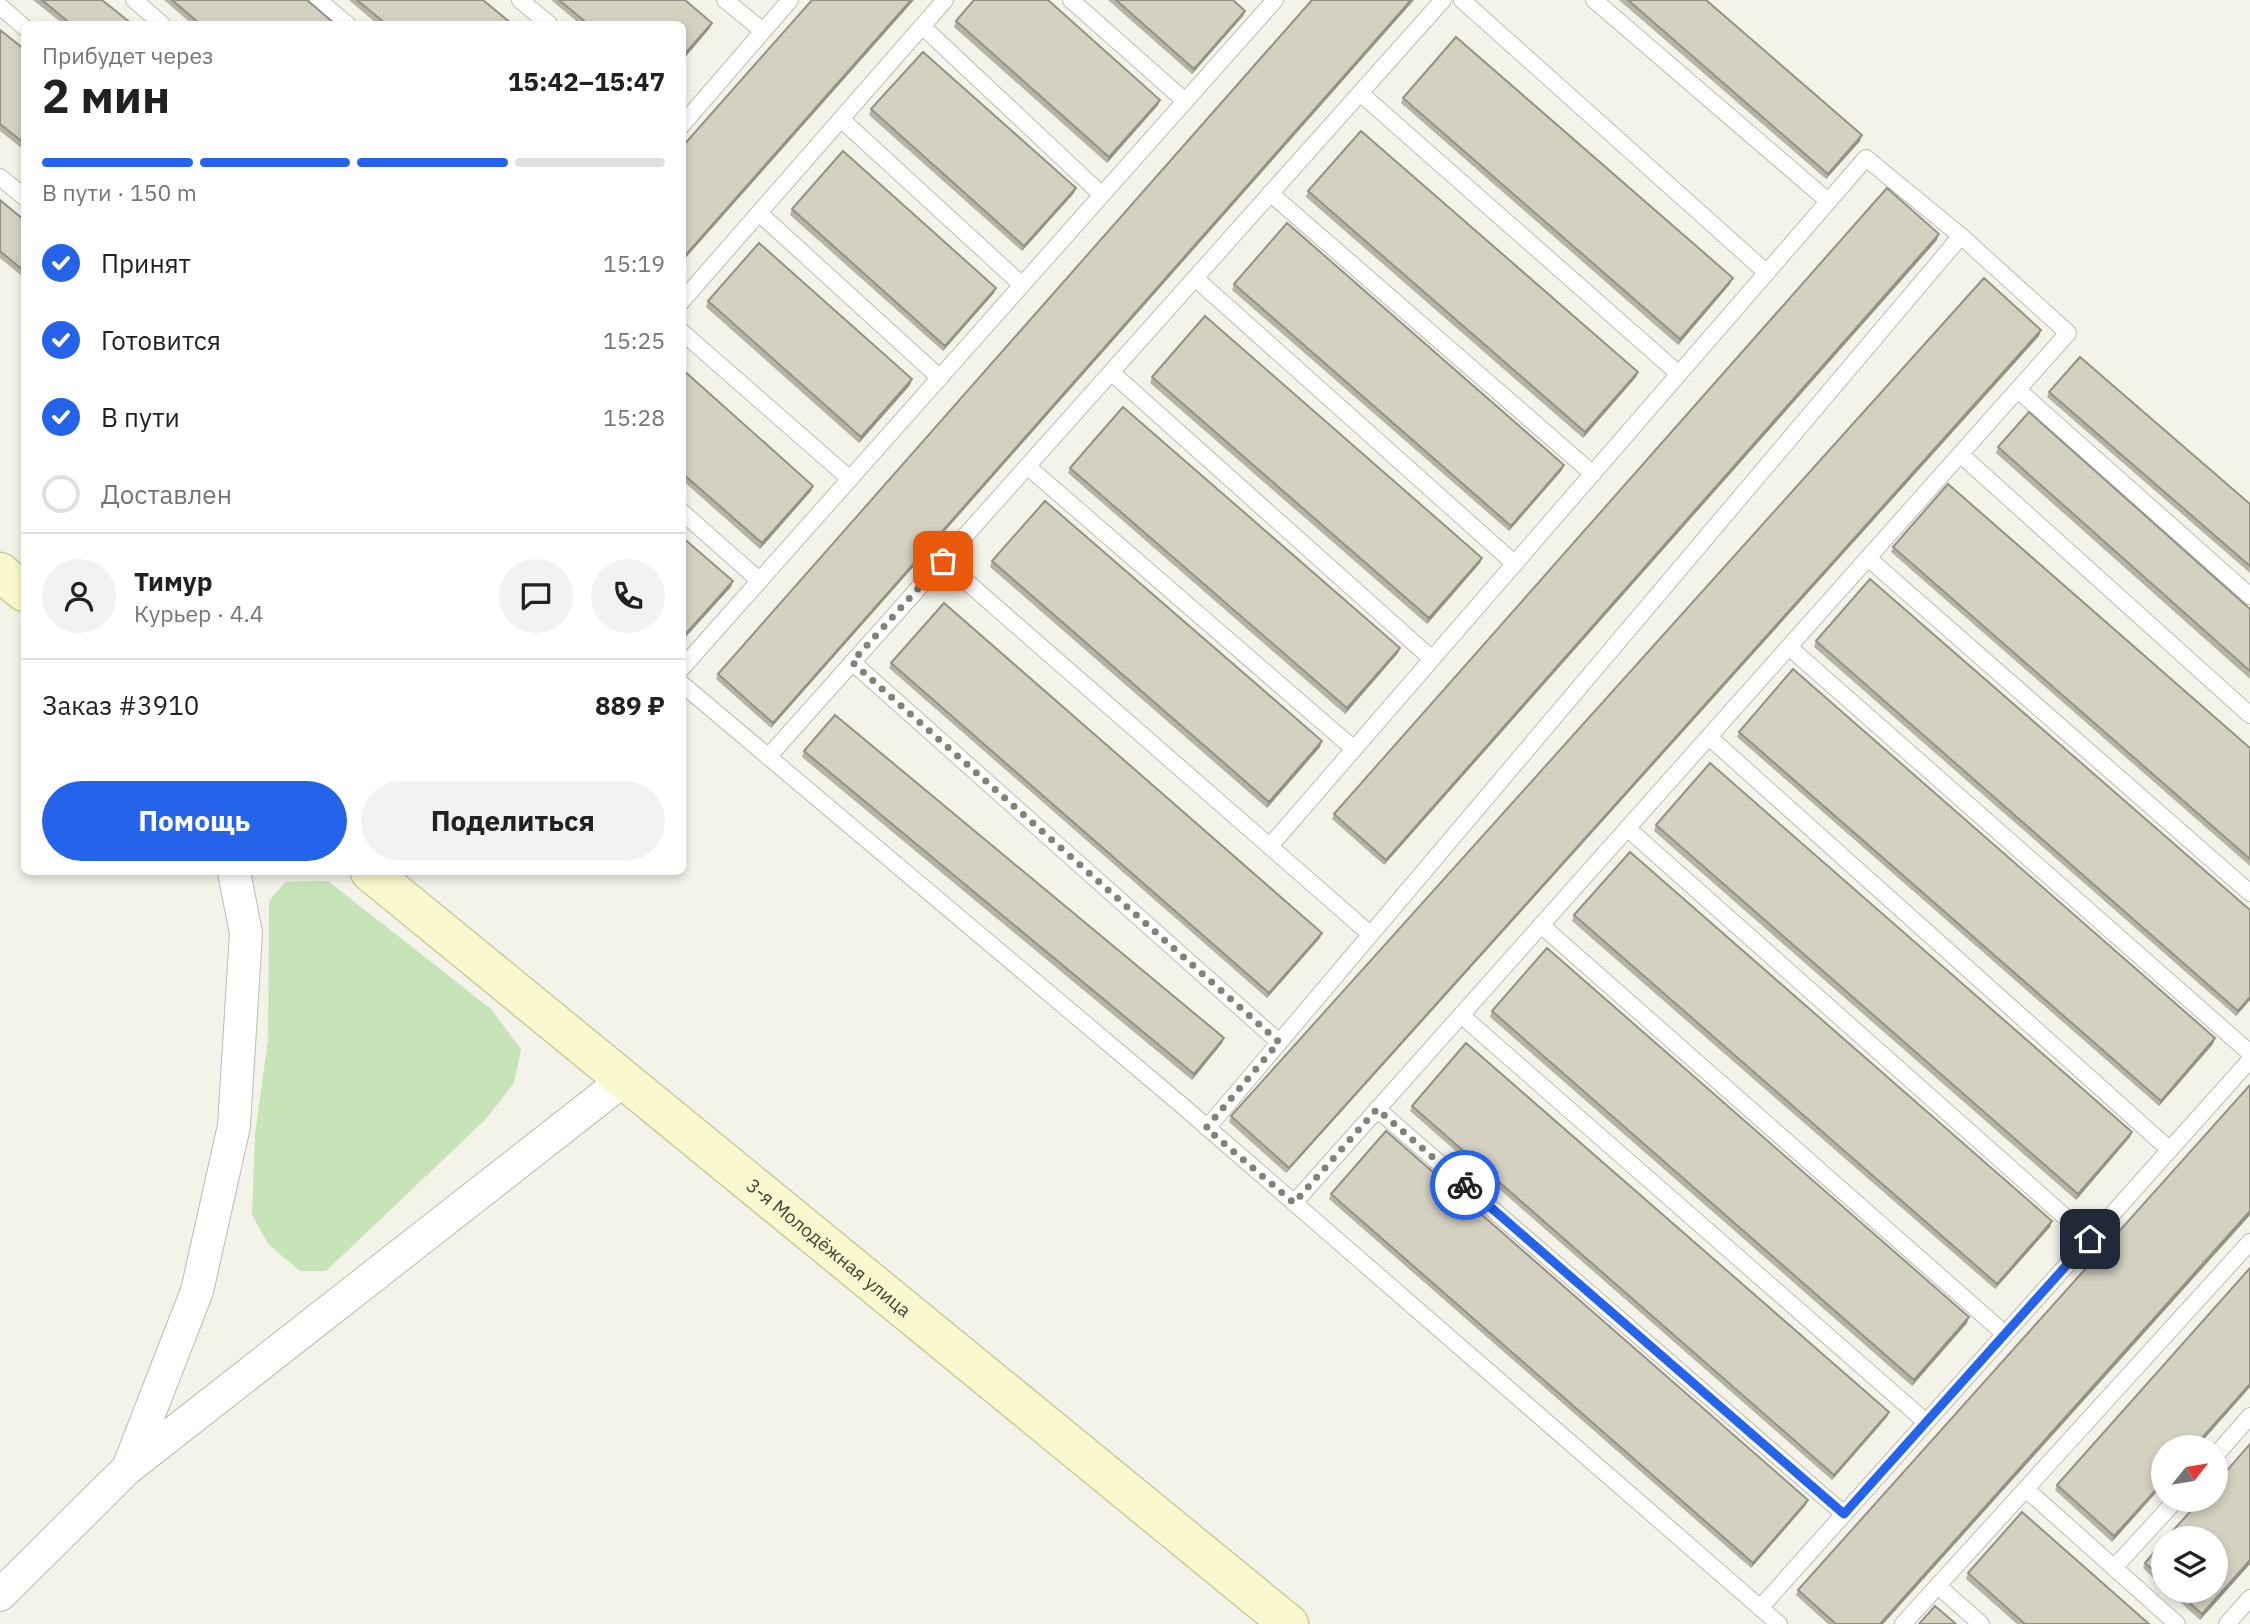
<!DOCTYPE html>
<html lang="ru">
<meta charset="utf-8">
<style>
:root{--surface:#fff;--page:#f2f2f2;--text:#202124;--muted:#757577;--line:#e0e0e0;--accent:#2563eb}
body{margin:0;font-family:"IBM Plex Sans",sans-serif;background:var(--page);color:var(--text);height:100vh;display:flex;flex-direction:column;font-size:26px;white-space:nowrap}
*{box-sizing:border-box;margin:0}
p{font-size:23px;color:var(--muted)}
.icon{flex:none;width:38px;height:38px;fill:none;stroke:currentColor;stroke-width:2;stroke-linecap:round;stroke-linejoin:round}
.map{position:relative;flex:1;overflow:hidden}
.side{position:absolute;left:21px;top:21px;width:665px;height:854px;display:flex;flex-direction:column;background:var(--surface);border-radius:10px;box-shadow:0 4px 10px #0003}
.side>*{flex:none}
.needle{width:46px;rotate:60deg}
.fabs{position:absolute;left:2151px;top:1435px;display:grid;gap:14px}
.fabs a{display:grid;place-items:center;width:77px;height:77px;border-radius:50%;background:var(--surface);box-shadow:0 4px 10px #0003;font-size:35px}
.pin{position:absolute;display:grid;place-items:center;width:60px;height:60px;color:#fff;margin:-30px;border-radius:14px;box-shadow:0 4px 10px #0006}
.courier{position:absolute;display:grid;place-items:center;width:70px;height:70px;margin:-35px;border:5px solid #2563eb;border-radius:50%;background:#fff;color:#222;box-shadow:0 2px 9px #0007}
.summary em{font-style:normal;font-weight:700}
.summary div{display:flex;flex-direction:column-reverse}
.summary{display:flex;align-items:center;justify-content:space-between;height:119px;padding:0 21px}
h1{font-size:46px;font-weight:700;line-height:52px}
.bar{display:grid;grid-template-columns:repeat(4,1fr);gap:10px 7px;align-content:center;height:84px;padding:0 21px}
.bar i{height:9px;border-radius:5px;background:var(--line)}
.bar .on{background:var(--accent)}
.bar p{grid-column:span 4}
.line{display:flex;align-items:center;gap:18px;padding:0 21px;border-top:2px solid var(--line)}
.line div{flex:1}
.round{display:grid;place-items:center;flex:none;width:74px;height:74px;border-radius:37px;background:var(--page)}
ol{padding:0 21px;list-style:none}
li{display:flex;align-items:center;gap:21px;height:77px}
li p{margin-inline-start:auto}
li .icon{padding:7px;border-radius:50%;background:var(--accent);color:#fff;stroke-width:4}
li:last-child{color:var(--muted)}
li i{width:38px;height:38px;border:4px solid var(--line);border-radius:50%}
.button{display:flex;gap:14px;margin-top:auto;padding:14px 21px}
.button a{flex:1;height:80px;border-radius:42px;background:var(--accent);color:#fff;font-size:28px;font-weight:700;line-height:80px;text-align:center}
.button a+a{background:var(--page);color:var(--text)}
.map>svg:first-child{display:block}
.green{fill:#c6e4b7}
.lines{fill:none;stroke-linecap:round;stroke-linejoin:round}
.lane-casing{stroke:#bebcae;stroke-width:18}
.street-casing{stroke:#bebcae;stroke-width:34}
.secondary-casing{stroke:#ccc99c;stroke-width:41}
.lane{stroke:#fff;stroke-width:16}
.street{stroke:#fff;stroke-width:32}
.secondary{stroke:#faf8ce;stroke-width:38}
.wall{fill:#b6b4a6}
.shaded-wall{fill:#949287}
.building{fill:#d4d1c1;stroke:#949287;stroke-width:2}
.done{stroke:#848177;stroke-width:7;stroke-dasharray:0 12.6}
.route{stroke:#2563eb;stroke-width:9}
.labels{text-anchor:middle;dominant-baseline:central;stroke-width:7;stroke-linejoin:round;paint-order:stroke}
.street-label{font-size:19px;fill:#474439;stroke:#fff}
</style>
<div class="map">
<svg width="2250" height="1624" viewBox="0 0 2250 1624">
<rect width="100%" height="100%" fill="#f4f3ea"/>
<path class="green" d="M328,881L491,1009L521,1049L514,1083L486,1119L326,1271H300L269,1245L252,1215L255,1134L268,1040L269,901L285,882Z"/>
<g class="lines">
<g class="lane-casing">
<path id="lane" d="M134,0L162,24
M318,0L347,24
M520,0L549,24
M725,0L763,31
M1071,0L1185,101
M1462,0L1767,273
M1594,0L1828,201
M0,6L24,27
M922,26L1102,195
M1360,93L1679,374
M841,119L1022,285
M682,125L790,0
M0,177L24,197
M1270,193L1593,474
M759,213L940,378
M1195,278L1515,564
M682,301L945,0
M682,332L850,479
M1111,372L1432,659
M2018,390L2250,596
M1960,454L2250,715
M1027,466L1354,749
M682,512L760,581
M1868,558L2250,893
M943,561L1370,934
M1789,647L2250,1053
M852,662L1279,1042
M682,668L1275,0
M682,684L1178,1102L1779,1624
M1709,737L2170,1150
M768,757L1443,0
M1627,828L2090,1239
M1541,925L2005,1334
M1461,1015L1926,1422
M1377,1109L1844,1514
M1207,1128L1961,236L1866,158L1270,846
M1294,1203L2068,333L1961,236
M2216,1455L2250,1416
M2026,1489L2177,1624
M2114,1568L2176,1500
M1938,1586L1981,1624
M1760,1608L2250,1060
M1903,1624L2250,1242
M2227,1624L2250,1598"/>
</g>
<g class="street-casing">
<path id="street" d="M128,1468L197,1291L234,1126L246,933L234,872
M0,1595L127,1469L625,1079"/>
</g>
<g class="secondary-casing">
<g id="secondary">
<path d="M0,572L24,592"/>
<path id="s1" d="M370,872L1289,1624"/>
</g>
</g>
<use href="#lane" class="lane"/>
<use href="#street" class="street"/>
<use href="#secondary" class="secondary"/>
</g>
<path class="wall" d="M33,0H102L132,24H63Z
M164,0H307L335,24H192Z
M349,0H483L512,24H377Z
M551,0H685L710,28L682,24H580Z
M1108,0H1233L1245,11L1243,16L1192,74Z
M1312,0L771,728L716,679L718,674Z
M1619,0H1706L1860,141L1826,179Z
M956,21L1160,100L1158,105L1107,163L954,27Z
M0,30L24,49V150L0,131Z
M1403,98L1730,284L1678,345L1401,103Z
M871,109L1076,188L1074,193L1022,251L869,115Z
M1308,191L1638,372L1636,377L1583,438L1306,197Z
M0,200L24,220V278L0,258Z
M792,209L994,293L943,351L790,215Z
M1937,240L1384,865L1332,819L1334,814Z
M1234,284L1562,470L1509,531L1232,290Z
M708,301L912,379L910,385L859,443L706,307Z
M2039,336L1286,1173L1229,1122L1231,1116Z
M682,369L813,486L811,491L760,549L682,480Z
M1152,377L1482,558L1480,563L1427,624L1150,383Z
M2049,392L2250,504V573L2047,397Z
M1998,447L2250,609V679L1996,453Z
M1070,468L1398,653L1345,714L1068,473Z
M1893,547L2250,748V866L1891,552Z
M992,561L1320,747L1267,808L990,567Z
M1816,641L2250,1000L2236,1016L1814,647Z
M891,663L1320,938L1267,998L889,668Z
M1739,732L2213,1044L2159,1106L1737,737Z
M804,751L1224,1038L1222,1043L1192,1080L802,757Z
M1656,825L2132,1132L2130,1137L2076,1200L1654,831Z
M1574,915L2052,1221L2050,1227L1995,1289L1572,921Z
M1492,1011L1967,1323L1912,1386L1490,1017Z
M1412,1106L1889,1412L1887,1417L1832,1480L1410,1111Z
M1331,1194L1808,1500L1805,1506L1751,1568L1329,1199Z
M2250,1215L1883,1624H1828L1796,1595L1798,1590Z
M2250,1387L2197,1447H2163L2112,1542L2055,1490L2057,1485Z
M2163,1542V1587L2143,1568L2145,1563Z
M2250,1564L2200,1620L2168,1591H2216Z
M1968,1573L2149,1624H2017L1966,1579Z"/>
<path class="shaded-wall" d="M911,0H914L682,262V259Z
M1411,0H1414L771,728L773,723Z
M1245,11L1243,16L1192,74L1194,69Z
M712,23L710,28L682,61V57Z
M1160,100L1158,105L1107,163L1109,157Z
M1862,135L1860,141L1826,179L1828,174Z
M1076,188L1074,193L1022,251L1024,246Z
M1939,234L1937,240L1384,865L1386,860Z
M1733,278L1730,284L1678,345L1680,339Z
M996,288L994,293L943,351L945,346Z
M2041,330L2039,336L1286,1173L1289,1168Z
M1638,372L1636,377L1583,438L1585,432Z
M912,379L910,385L859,443L861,437Z
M1564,465L1562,470L1509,531L1511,526Z
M813,486L811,491L760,549L762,543Z
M1482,558L1480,563L1427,624L1429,618Z
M733,581L731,587L682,641V638Z
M1400,648L1398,653L1345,714L1347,708Z
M1322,741L1320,747L1267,808L1269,802Z
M1322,933L1320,938L1267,998L1269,993Z
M2250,997V1000L2236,1016L2238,1011Z
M1224,1038L1222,1043L1192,1080L1194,1074Z
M2215,1038L2213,1044L2159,1106L2161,1101Z
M2132,1132L2130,1137L2076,1200L2078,1194Z
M2250,1211V1215L1883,1624H1880Z
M2052,1221L2050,1227L1995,1289L1997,1284Z
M1969,1317L1967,1323L1912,1386L1914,1380Z
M2250,1384V1387L2197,1447H2194Z
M1889,1412L1887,1417L1832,1480L1834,1475Z
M2163,1482V1485L2112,1542L2114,1536Z
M1808,1500L1805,1506L1751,1568L1753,1563Z
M2250,1560V1564L2200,1620L2202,1614Z"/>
<path class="building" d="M42,0H102L132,24H71Z
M172,0H307L335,24H200Z
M357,0H483L512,24H386Z
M559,0H685L712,23L682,57V24H588Z
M812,0H911L682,259V147Z
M974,0H1048L1160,100L1109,157L956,21Z
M1116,0H1233L1245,11L1194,69Z
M1312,0H1411L773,723L718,674Z
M1628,0H1706L1862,135L1828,174Z
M0,30L24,49V143L0,124Z
M1456,37L1733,278L1680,339L1403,98Z
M923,52L1076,188L1024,246L871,109Z
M1361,131L1638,372L1585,432L1308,191Z
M843,151L996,288L945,346L792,209Z
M1887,188L1939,234L1386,860L1334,814Z
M0,200L24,220V271L0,251Z
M1287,223L1564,465L1511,526L1234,284Z
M759,243L912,379L861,437L708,301Z
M1984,278L2041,330L1289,1168L1231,1116Z
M1205,316L1482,558L1429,618L1152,377Z
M2080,357L2250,504V566L2049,392Z
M682,369L813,486L762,543L682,473Z
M1123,407L1400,648L1347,708L1070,468Z
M2029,412L2250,609V671L1998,447Z
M1948,484L2250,748V859L1893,547Z
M1045,501L1322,741L1269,802L992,561Z
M682,537L733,581L682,638Z
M1870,579L2250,910V997L2238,1011L1816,641Z
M944,603L1322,933L1269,993L891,663Z
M1793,669L2215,1038L2161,1101L1739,732Z
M835,715L1224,1038L1194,1074L804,751Z
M1710,763L2132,1132L2078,1194L1656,825Z
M1630,852L2052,1221L1997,1284L1574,915Z
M1547,948L1969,1317L1914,1380L1492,1011Z
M1466,1043L1889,1412L1834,1475L1412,1106Z
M2250,1085V1211L1880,1624H1836L1798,1590Z
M1386,1131L1808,1500L1753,1563L1331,1194Z
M2250,1268V1384L2194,1447H2163V1482L2114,1536L2057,1485Z
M2250,1444V1560L2202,1614L2176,1591H2216V1538H2166L2201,1500H2216V1483Z
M2022,1512L2149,1624H2025L1968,1573Z
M2163,1542V1579L2145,1563Z
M1935,1606L1956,1624H1919Z"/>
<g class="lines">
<path class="done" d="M943,561L852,662L1279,1042L1206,1128L1294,1203L1377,1109L1465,1185"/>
<path class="route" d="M1465,1185L1844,1514L2090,1239"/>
</g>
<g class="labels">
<g class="street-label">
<text stroke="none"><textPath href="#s1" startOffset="593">3-я Молодёжная улица</textPath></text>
</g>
</g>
</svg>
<div class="fabs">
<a><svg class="needle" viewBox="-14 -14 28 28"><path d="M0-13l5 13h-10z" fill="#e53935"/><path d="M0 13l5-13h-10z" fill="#757577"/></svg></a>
<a><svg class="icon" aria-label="layers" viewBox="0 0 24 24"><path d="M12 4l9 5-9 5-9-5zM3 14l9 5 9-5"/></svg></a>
</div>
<div class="pin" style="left:943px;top:561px;background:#ea580c"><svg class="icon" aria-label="bag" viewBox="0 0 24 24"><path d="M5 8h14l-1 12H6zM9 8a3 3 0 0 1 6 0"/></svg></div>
<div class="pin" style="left:2090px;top:1239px;background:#1f2937"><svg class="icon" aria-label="home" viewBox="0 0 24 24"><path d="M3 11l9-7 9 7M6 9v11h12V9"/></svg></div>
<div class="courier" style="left:1465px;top:1185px"><svg class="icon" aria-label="bike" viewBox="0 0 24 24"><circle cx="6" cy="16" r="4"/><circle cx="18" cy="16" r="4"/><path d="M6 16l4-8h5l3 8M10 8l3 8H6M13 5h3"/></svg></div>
<section class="side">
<div class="summary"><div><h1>2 мин</h1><p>Прибудет через</p></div><em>15:42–15:47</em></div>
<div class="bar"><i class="on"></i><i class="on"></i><i class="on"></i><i></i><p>В пути · 150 m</p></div>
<ol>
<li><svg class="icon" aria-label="check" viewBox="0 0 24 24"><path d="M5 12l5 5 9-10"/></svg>Принят<p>15:19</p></li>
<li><svg class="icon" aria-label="check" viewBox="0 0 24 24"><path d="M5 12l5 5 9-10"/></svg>Готовится<p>15:25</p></li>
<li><svg class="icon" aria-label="check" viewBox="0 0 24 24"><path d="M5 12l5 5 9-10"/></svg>В пути<p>15:28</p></li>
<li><i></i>Доставлен</li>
</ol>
<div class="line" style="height:126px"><a class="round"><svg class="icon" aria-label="person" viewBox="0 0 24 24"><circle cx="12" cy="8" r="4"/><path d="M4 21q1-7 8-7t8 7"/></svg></a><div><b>Тимур</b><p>Курьер · 4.4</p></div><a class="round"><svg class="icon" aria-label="chat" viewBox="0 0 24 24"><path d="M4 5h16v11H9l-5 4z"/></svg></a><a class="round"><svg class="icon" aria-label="phone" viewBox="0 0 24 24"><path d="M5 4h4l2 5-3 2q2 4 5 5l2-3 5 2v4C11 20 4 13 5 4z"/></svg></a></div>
<div class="line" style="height:91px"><div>Заказ #3910</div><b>889 ₽</b></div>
<div class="button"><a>Помощь</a><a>Поделиться</a></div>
</section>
</div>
